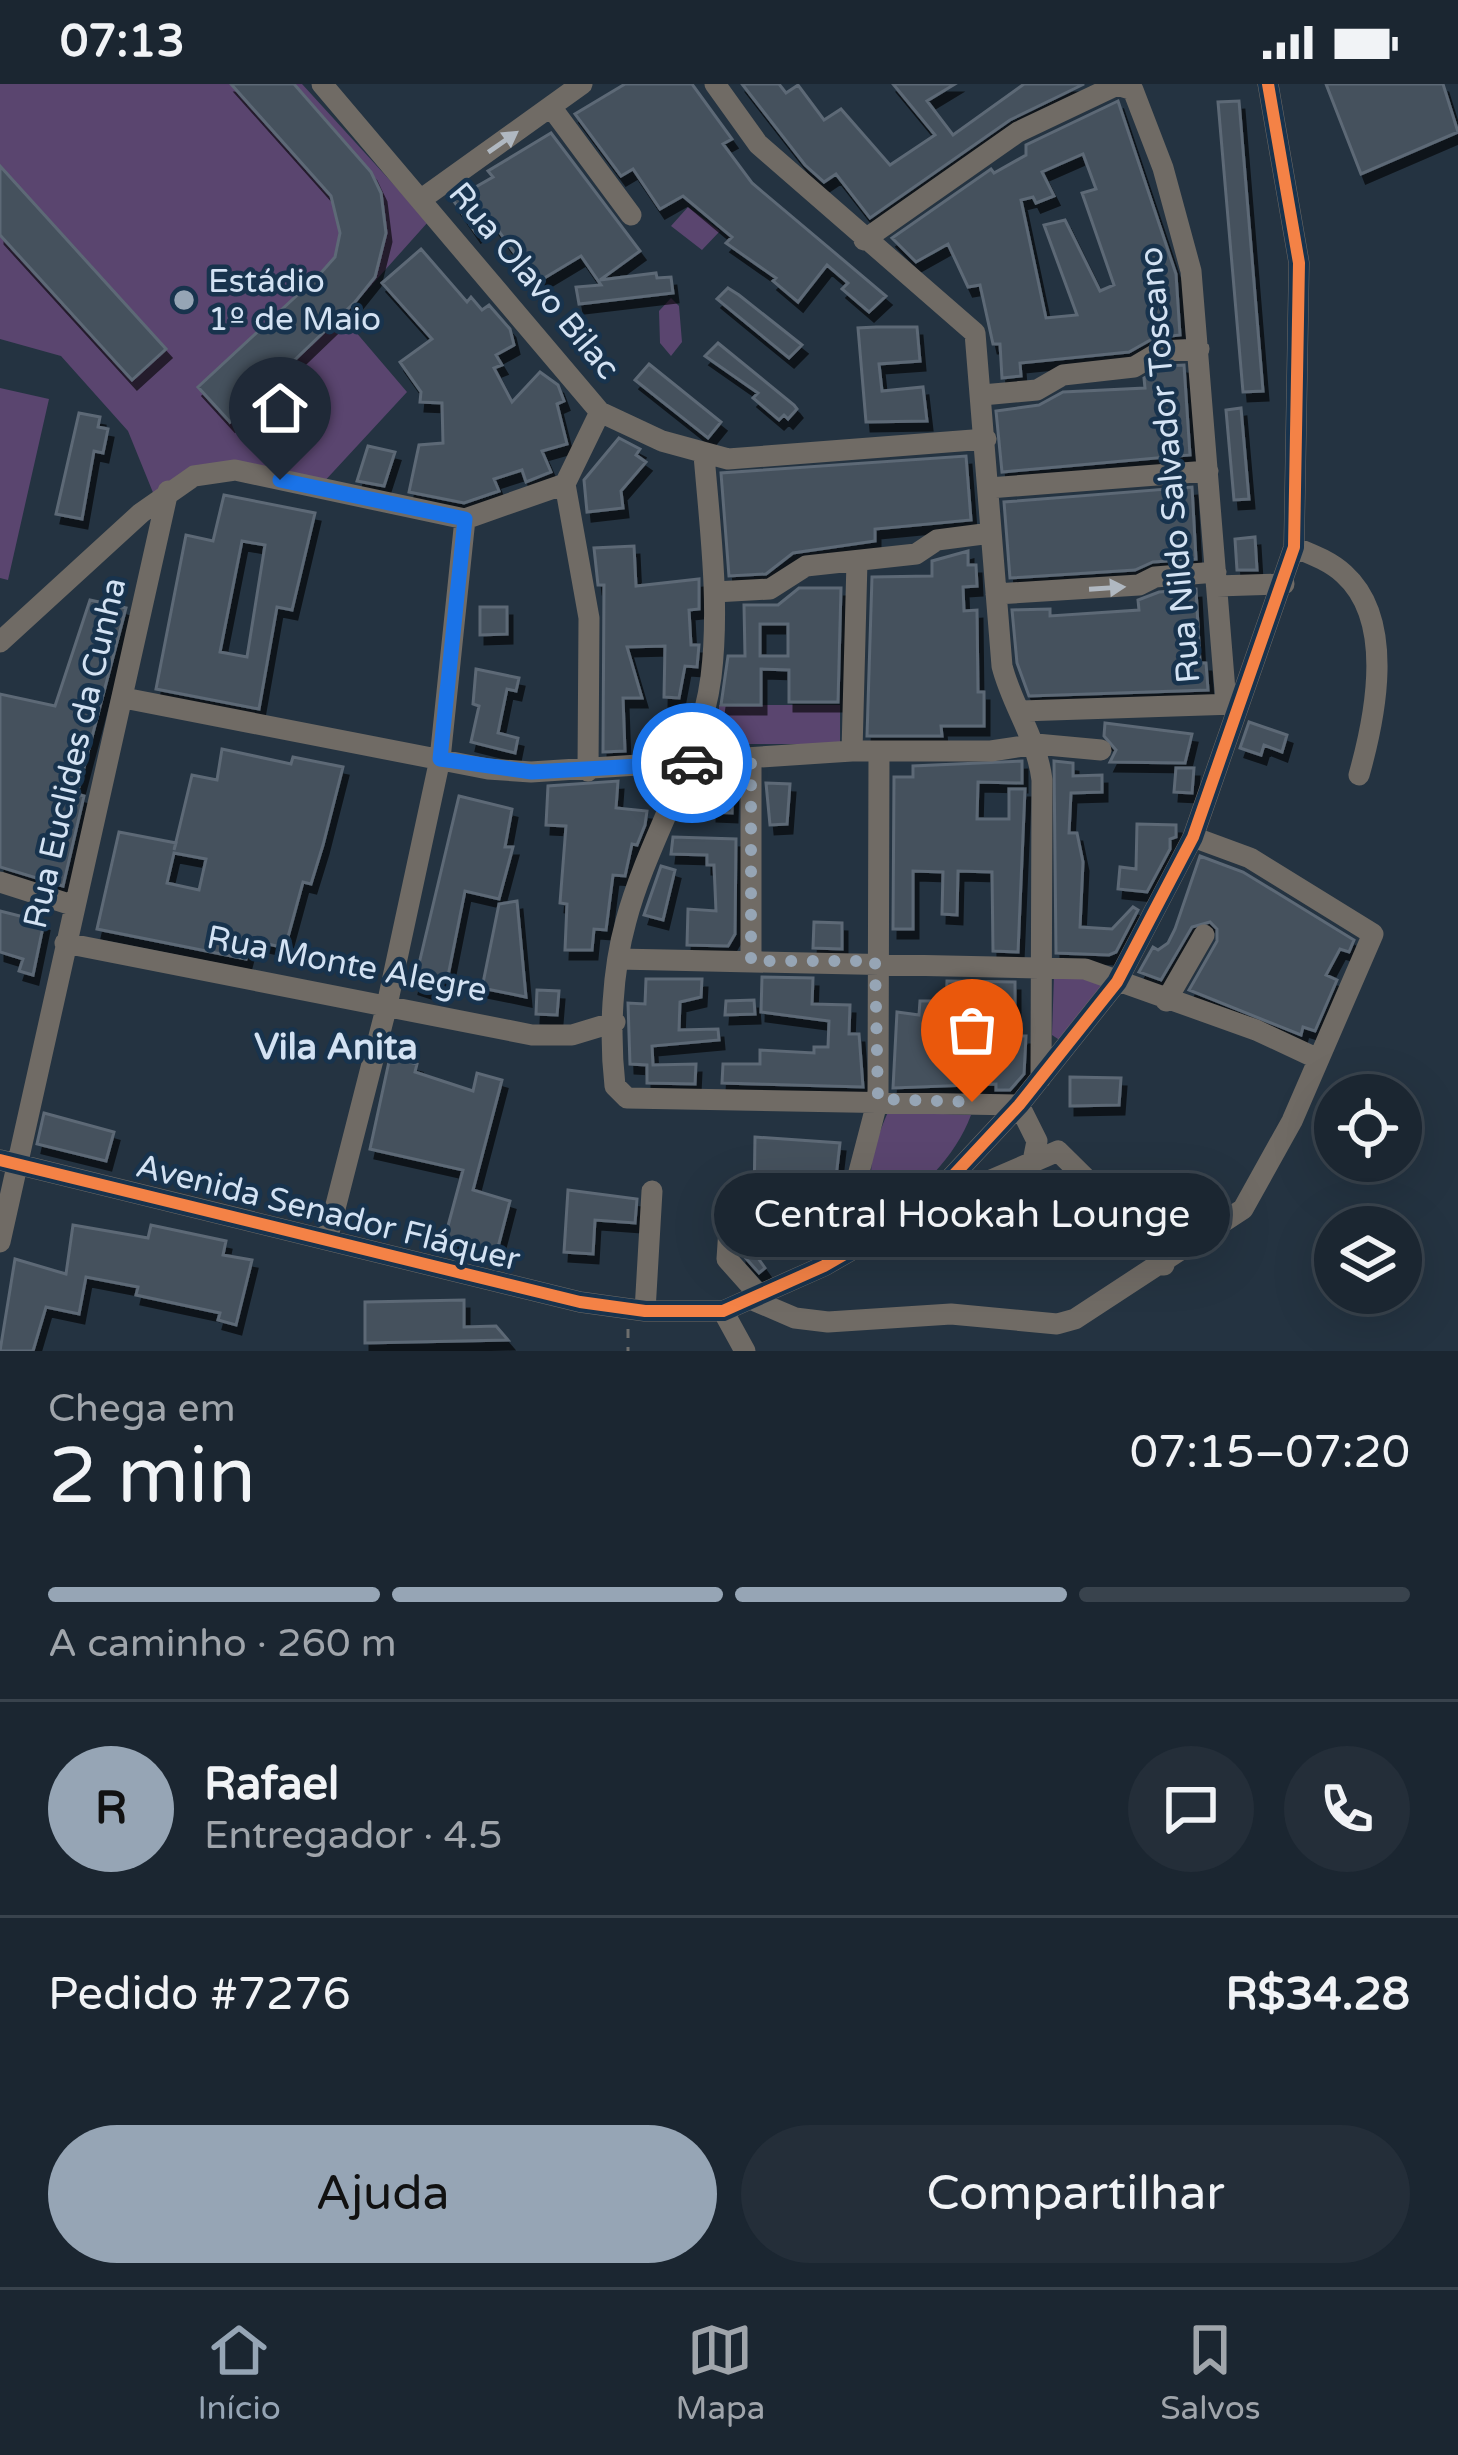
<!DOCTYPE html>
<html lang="pt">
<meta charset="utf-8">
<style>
:root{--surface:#1b2631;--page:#242e39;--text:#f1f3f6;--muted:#a0a5ab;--line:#39434d;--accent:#96a5b5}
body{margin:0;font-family:"Varela Round",sans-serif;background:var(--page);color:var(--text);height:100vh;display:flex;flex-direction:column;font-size:45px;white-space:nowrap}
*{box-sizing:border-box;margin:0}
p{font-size:39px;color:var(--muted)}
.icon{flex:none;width:66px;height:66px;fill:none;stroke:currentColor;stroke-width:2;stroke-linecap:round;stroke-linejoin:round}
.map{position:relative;height:1267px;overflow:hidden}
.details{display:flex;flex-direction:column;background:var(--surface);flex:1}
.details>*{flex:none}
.controls{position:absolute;left:1314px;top:990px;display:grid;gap:24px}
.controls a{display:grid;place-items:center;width:108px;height:108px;border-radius:50%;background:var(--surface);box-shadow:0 12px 48px #0002,0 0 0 3px var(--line);font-size:60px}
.pin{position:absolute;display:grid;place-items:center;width:102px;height:102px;color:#fff;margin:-123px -51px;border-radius:50% 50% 50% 0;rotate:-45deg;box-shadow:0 0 12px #0007}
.pin .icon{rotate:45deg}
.courier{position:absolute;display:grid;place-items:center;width:120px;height:120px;margin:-60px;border:9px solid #1a73e8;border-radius:50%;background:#fff;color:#222;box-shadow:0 3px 15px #0007}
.bubble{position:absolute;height:84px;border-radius:42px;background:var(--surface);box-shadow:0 12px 48px #0002,0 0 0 3px var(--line);font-size:39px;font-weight:600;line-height:84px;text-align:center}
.overview em{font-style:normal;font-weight:600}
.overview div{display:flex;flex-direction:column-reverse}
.overview{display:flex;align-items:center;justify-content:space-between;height:204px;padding:0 48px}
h1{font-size:78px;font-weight:600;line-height:90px}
.bar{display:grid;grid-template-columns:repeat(4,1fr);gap:18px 12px;align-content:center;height:144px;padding:0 48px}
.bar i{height:15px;border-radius:9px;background:var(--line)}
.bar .current{background:var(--accent)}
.bar p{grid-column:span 4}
.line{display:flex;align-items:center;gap:30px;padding:0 48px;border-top:3px solid var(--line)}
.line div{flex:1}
.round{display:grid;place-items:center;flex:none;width:126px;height:126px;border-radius:63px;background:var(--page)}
.primary-button{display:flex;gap:24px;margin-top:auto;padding:24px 48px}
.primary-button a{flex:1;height:138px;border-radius:72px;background:var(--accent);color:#111;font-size:48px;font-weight:600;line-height:138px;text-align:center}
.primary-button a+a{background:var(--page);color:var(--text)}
.status{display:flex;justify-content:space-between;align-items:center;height:84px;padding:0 60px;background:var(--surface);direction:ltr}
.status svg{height:33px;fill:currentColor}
.tabs{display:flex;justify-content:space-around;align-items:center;height:168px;border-top:3px solid var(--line);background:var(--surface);font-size:33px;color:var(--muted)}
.tabs a{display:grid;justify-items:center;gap:6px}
.tabs .current{color:var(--accent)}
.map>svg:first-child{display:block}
.green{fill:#5a456f}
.building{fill:#45515d;stroke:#5d6976;stroke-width:3;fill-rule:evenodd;filter:url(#shadow)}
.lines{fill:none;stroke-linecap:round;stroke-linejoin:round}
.path{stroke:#6d6e6d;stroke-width:3;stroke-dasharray:9 9;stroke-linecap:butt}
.minor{stroke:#706b65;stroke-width:21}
.cycleway-casing{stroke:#18334d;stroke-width:20}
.cycleway{stroke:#f48246;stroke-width:12}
.oneway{fill:#b0b8c1}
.done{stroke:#96a5b5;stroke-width:12;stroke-dasharray:0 21.6}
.route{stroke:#1a73e8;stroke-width:15}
.poi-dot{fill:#96a5b5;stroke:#18334d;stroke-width:4.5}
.labels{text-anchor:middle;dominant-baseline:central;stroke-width:9;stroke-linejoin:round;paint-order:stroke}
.poi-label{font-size:33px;fill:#d3e2f3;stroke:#18334d;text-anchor:start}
.street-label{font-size:33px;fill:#d3e2f3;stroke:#18334d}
.neighbourhood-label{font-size:36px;font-weight:bold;fill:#d3e2f3;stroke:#18334d}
</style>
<div class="status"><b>07:13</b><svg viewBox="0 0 49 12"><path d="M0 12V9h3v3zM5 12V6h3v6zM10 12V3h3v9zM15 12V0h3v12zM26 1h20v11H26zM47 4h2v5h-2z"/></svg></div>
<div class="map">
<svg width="1458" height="1267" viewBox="0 0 1458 1267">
<defs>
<filter id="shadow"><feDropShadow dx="5" dy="9" stdDeviation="0" flood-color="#0009"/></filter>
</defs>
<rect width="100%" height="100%" fill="#243341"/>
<path class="green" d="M0,0H302L428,138L343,233L407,308L321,401L262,386L154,411L128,347L61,272L0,255Z
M688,123L720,147L702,166L671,142Z
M671,214L679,222L682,258L671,272L660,259L659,227Z
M0,304L49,315L8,496L0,494Z
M719,621H840V660H719Z
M1054,891L1106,898L1061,957L1052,951Z
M888,1028L971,1031C955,1074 919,1108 881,1132C863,1093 872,1065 888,1028Z"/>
<path class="building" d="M231,0H294L371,88L381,109L386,149L375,193L355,218L230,338L198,303L320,190L335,173L340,149L331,112Z
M625,0H692L732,55L723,60L752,99L886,212L869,228L842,205L848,199L827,181L798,218L773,197L776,194L726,159L732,153L683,112L660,125L633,85L621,92L575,30Z
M742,0H779L786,9L798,1L824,36L841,25L890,81L935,51L893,0H955L927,17L953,51L1024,0H1084L1010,36L870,134L836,90L824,98L805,81Z
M1326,0H1443L1458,48L1361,90Z
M1118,17L1176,190L1180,251L1154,254L1129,268L1020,279L1021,292L1002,294L1000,260H993L980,201L968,203L948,160L916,178L892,154L991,85L994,89L1026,71V61ZM1083,70L1096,105L1082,109L1114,201L1100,207L1065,136L1044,141L1077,231L1046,234L1021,116L1033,113L1036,119L1054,112L1042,88Z
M1239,17L1263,307L1243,308L1218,18Z
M551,49L640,167L600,196L656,189L657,194L671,193L673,209L579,220L576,203L601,201L581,172L536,199L493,139L476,149L453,116L493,93L488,87Z
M0,82L166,265L132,296L0,151Z
M421,165L467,218L471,213L482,226L489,221L510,245L514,261L496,271L502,281L494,284L512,318L540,288L558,301L564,317L557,320L567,360L542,367L551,388L526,398L522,386L494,395L499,407L464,419L409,408L419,361L443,359L442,319L420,318L421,308L400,278L432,255L382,199Z
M728,204L739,211L802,261L789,274L717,215Z
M876,243H917L920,277L879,280L882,307L923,303L927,337L866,338L858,244Z
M718,259L794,321L797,325L788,335L784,331L779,336L753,314L758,309L705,272Z
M649,280L721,338L708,354L635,296Z
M1184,281L1190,371L1002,388L996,327L1039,321L1063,308L1145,304L1144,294L1165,282Z
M1241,324L1249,415L1234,416L1226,326Z
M79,329L100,333L98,343L108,345L103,369L94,367L82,435L56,430Z
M619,354L640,365L636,371L646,378L621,407L623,424L587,428L584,396Z
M368,362L395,368L384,402L357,397Z
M966,372L971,436L875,445V457L793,469L766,490L729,492L721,389Z
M1192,403L1196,475L1153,478L1135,486L1010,494L1004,418Z
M224,411L315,429L292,526L277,523L259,625L156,605L186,451L213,457ZM242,457L265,461L247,573L220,568Z
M1255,453L1257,486H1237L1235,455Z
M634,462L636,502L699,495V525L689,526L691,561H699L697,583L685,582L679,614L664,613L665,562L627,563L642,614H623L625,667L603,668L604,501H598L594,464Z
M968,467V481H976L977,502L963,503L964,527L977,526L978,608H984V642H941L942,652H867L872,493L932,492V477Z
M799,504H841L838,618H789V586L761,585V621H721L728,572H745L744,521H778ZM760,540H788V572H760Z
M1196,505L1200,579H1206L1208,606L1029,612L1017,579L1012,526L1050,525V532L1139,526L1138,516L1159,508Z
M90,516L126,524L77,710L84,712L63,802L0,783V610L55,622Z
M480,523H507V550L480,551Z
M476,585L519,594L516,607L507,605L498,649L518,654L515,669L471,658L479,622L473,620Z
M1249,638L1287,651L1282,668L1264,661L1261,671L1240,664Z
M1105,639L1192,650L1185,679L1110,678L1116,666L1104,652Z
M222,665L291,680L293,673L343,683L323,761L311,800L303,798L285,864L251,856L246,875L97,845L119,748L176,759L174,766L192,691L217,696ZM174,769L206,775L199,806L167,799Z
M1022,677V699L978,698L977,735H1009V705H1025L1018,868L993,867L992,788L958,787L957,831L942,830L943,788L913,787V845H893L894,693H913V682Z
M1054,677L1073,679V692L1102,691V708L1071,709L1069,749H1077L1083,778L1080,843L1112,845L1133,823L1138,826L1116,868L1109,871L1056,869Z
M1176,684H1194L1192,709L1174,708Z
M712,694H733L732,729L712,728Z
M618,697L616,724L647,727L645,741L637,761L632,760L625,792L613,791L606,846L594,845L592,866H565L567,820L560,819L566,742L546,741L548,702Z
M766,699L790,700L787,740L770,741Z
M459,712L512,725L505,763H513L499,815L465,807L447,897H430L426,905L414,901Z
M1137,740L1176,741V753L1170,755V765L1147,808L1118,805L1120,783L1136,785Z
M673,753L736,755L735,850L728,862L687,861L688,825L716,827L714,781H707V771L671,770Z
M1200,772L1243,788L1354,856L1349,868L1340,865L1326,891L1337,896L1315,947L1303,943L1301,951L1189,906L1217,857V845L1210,838L1192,843L1161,896L1139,888L1153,863L1158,866L1168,859L1175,845Z
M661,782L675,786L663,836L644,831Z
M517,817L526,913L482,904L499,820Z
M0,827L44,838L33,891L19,887L23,875L0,868Z
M814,838L842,839V865L813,864Z
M762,893L813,894L812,920L850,921L849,950H859L863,1003L722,999L723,980H760V966L814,969V963H828L829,937L761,928Z
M646,895H702L701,913L680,918L679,946L718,945L719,956L652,962L653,981L696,980L695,1000L647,999V981L630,980L628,919L645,920Z
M947,897L1015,898V924L946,925Z
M537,906L559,907L557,931L536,930Z
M754,916L755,930L725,931L726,917Z
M920,917H943L944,952H1026L1024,990L1010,1006H996V1000L893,1004L897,928L919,931Z
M390,973L417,980L415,988L473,1007L477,989L502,996L473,1106L510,1117L497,1167L445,1153L463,1086L370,1065Z
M1070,993L1121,994L1119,1021L1070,1022Z
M44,1029L114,1048L106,1077L37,1060Z
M755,1053L840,1059L835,1102L839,1115L754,1117Z
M568,1106L637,1115L635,1139L595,1136L593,1170L564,1168Z
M73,1141L148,1154L151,1141L226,1157L223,1171L252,1176L236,1241L218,1236L220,1229L136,1211L138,1203L86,1193L79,1230L46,1223L33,1267H0L15,1175L66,1190Z
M743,1153L765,1184L759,1189L742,1170Z
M464,1216V1243L496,1242L508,1256L365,1259V1218Z"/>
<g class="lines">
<path class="path" d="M628,1245V1267"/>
<path class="minor" d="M715,0L758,60L975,249L1002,582C1012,622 1037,654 1042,696L1041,994
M551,23L631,131
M423,114L582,0
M864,156L1018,48L1117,1L1133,6L1163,84L1191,187L1226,619
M982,311L1037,306L1063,291L1134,283L1161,267L1199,265
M600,328L662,357L728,375L986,355
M704,371C710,444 720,520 711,593C700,678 648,754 626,837C612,887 609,950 615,1002L627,1014L1019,1021
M565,400L589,534L588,687
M989,404L1208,387
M1294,463C1311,470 1330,477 1344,490C1396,537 1375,634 1359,691
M1217,502L1284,500
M715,508L770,505L806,482L916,470L937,456L991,449
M996,510L1139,501L1155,493L1216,488
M0,558L141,429L194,392L235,386L465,435L565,400L600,328L322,0
M124,614L488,685L531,688L852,667H991L1036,660L1101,666
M1021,627L1235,620
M852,667L857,477
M751,674V877
M0,798L72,821
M65,859L532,951H572L615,938
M618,875L1085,885L1256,946L1316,974
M1166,917L1204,851
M1019,1021L1037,1057L1033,1077
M0,1076L580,1218L645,1227H723L824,1182L921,1126L1019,1021L1117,898L1193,753L1294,463L1299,179L1268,0
M938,1119L1058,1067L1138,1146L1164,1181
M730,1130L727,1175L760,1212
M878,1151L862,1118L859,1088L878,1015L879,667
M327,1156L387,921L440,675L465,435
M0,1158L168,407
M753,1216L795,1234L828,1238L951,1230L1057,1240L1075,1235L1243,1125L1292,1037L1373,850L1250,774L1193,753
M645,1227L652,1107
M723,1227L745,1267"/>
<g class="cycleway-casing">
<path id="cycleway" d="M0,1076L580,1218L645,1227H723L824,1182L921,1126L1019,1021L1117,898L1193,753L1294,463L1299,179L1268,0"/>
</g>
<use href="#cycleway" class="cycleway"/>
</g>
<defs><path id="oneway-solid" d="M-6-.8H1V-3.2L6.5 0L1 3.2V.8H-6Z" transform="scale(3)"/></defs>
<g class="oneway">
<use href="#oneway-solid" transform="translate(503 58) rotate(-35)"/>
<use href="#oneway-solid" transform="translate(1107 504) rotate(-4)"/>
</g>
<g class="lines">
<path class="done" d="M692,679L751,674V877H875L878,1015L972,1018"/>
<path class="route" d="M280,396L465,435L440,675L532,688L692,679"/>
</g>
<circle class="poi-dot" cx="184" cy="216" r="12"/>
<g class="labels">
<g class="poi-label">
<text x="208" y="197">Estádio<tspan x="208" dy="38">1º de Maio</tspan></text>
</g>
<g class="street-label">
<text transform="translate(534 197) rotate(50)">Rua Olavo Bilac</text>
<text transform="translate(1170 381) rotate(-95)">Rua Nildo Salvador Toscano</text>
<text transform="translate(75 669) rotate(-77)">Rua Euclides da Cunha</text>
<text transform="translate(347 880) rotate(11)">Rua Monte Alegre</text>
<text transform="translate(328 1129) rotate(14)">Avenida Senador Fláquer</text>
</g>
<g class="neighbourhood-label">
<text x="336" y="963">Vila Anita</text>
</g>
</g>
</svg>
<div class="controls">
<a><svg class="icon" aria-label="locate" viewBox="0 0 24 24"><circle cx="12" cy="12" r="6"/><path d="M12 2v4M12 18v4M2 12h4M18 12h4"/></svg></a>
<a><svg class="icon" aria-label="layers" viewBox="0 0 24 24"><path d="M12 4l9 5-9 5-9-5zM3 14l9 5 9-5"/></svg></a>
</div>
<div class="pin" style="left:972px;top:1018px;background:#ea580c"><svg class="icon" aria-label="bag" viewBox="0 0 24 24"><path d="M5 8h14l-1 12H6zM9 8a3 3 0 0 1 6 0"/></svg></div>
<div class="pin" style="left:280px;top:396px;background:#1f2937"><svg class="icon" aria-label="home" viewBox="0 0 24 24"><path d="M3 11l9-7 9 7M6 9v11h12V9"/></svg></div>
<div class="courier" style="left:692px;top:679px"><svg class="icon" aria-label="car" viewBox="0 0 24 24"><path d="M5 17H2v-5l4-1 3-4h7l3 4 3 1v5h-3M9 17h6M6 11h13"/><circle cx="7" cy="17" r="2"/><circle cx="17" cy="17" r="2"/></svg></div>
<div class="bubble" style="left:714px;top:1089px;width:516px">Central Hookah Lounge</div>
</div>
<section class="details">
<div class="overview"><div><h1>2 min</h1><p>Chega em</p></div><em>07:15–07:20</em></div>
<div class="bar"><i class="current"></i><i class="current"></i><i class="current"></i><i></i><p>A caminho · 260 m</p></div>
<div class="line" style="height:216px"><b class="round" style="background:var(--accent);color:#111">R</b><div><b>Rafael</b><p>Entregador · 4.5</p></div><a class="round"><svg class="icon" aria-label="chat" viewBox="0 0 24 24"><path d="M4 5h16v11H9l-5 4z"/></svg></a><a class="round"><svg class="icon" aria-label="phone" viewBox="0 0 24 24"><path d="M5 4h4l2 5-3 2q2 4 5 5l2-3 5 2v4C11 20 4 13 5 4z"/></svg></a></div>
<div class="line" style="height:156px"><div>Pedido #7276</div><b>R$34.28</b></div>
<div class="primary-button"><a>Ajuda</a><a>Compartilhar</a></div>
</section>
<nav class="tabs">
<a class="current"><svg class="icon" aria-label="home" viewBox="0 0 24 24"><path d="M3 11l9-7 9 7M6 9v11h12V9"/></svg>Início</a>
<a><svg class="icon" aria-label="map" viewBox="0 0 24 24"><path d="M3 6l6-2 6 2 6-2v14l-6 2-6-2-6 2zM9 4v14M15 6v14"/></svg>Mapa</a>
<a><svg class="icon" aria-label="saved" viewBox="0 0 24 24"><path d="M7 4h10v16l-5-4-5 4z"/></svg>Salvos</a>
</nav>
